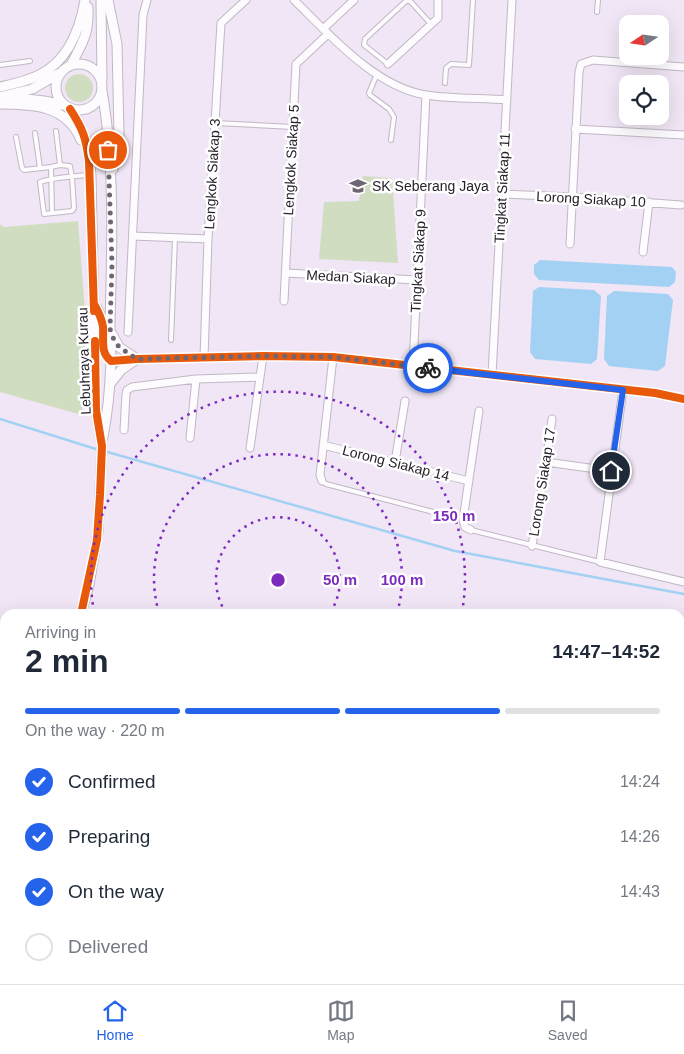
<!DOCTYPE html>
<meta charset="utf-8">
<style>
:root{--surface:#fff;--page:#f2f2f3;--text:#1f2937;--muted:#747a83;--line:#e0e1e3;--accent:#2563eb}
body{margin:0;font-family:Helvetica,sans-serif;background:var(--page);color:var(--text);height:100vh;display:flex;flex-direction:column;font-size:19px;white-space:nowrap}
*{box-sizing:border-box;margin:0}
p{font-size:16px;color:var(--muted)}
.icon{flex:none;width:28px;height:28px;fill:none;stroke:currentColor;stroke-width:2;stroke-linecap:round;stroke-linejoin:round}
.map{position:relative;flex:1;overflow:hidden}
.details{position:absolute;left:0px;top:609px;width:685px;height:376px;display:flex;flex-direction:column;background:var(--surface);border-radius:15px 15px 0 0;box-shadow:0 5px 20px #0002}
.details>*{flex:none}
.needle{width:32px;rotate:257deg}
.controls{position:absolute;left:619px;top:15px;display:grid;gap:10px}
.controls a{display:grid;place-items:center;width:50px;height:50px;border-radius:10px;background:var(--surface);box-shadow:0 5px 20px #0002;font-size:25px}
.pin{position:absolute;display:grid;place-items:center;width:42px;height:42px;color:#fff;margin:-21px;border:2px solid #fff;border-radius:50%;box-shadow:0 1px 5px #0007}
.courier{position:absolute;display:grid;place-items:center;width:50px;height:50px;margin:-25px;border:4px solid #2563eb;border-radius:50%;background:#fff;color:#222;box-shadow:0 1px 6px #0007}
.headline em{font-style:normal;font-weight:700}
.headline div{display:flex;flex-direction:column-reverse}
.headline{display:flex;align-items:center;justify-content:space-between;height:85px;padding:0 25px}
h1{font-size:32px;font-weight:700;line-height:38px}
.bar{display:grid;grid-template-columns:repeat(4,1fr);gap:8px 5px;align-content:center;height:60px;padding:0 25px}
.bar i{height:6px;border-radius:4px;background:var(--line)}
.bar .active{background:var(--accent)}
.bar p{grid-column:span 4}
ol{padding:0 25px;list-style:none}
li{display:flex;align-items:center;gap:15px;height:55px}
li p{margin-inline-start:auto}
li .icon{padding:5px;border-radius:50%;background:var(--accent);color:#fff;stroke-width:4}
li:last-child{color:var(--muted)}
li i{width:28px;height:28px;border:2px solid var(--line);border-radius:50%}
.tab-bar{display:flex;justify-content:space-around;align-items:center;height:70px;border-top:1px solid var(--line);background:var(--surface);font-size:14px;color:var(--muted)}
.tab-bar a{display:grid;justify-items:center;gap:2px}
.tab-bar .active{color:var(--accent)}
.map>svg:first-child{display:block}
.green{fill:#d1ddc0}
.water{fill:#a2d1f4}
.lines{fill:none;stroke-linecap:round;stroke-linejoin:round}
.stream{stroke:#a2d1f4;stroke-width:2.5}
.service-casing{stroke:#c0b8c4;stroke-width:6}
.minor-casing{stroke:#c0b8c4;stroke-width:9}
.tertiary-casing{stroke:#c0b8c4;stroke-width:11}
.service{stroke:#fdfbfe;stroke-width:4}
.minor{stroke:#fdfbfe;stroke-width:7}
.tertiary{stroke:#fdfbfe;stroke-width:9}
.cycleway-casing{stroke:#fff;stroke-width:11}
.cycleway{stroke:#e8590c;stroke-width:8}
.done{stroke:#6e6672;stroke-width:5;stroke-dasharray:0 9}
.route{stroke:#2563eb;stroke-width:6}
.ring{fill:none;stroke:#7b2cbf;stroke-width:2.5;stroke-dasharray:2.5 5}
.labels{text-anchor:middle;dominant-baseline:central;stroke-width:5;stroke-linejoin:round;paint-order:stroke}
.street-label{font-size:14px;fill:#28212b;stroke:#fff}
.poi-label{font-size:14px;fill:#28212b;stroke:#fff;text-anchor:start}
.centre{fill:#7b2cbf;stroke:#fff;stroke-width:2.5}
.ring-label{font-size:15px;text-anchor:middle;font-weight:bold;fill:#7b2cbf;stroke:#fff;stroke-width:5;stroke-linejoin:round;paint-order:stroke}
</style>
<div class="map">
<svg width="684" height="984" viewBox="0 0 684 984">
<rect width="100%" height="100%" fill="#f0e6f5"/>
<path class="green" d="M65 88a14 14 0 1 1 28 0a14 14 0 1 1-28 0Z
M363,176L392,178L398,263L319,259L324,202L359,201Z
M78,221L86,324L82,415L0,392V224L4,227Z"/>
<path class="water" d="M540,260L672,267L676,272L675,282L669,287L539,280L534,274V265Z
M539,287L594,290L601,296L597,359L591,364L535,359L530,352L533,291Z
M614,291L668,294L673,300L665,366L658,371L609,366L604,359L607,296Z"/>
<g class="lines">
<path class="stream" d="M0,419L99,450
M104,451L455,551L684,594"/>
<g class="service-casing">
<path id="service" d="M597,12L598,0
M388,64L364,45L365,39L406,1H410L431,24
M0,65L30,61
M377,74L369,93L370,95L389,109L394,117L391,140
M445,83L446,68L451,64L469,65L473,0
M215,123L293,127
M35,133L40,168
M16,137L22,168L24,170L51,167L52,213
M60,165L70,166L72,177L74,208L72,211L44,214L40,182C56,177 74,176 91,175
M51,167L60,165L56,131
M171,340L175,238
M322,481L326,484L441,514
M471,530L600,562
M680,696L684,698
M680,892L684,878
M680,902L684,903
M341,980L356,984
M0,982L9,984
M33,984L34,980
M110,984L111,980
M189,984L190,980
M583,984L584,980
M659,984V980"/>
</g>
<g class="minor-casing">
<path id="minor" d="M294,0C329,34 375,87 426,95C452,99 480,98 507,100
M323,29L354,0
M388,64L438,18V0
M575,129L684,135
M502,194L573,197L681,205
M133,236L208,239
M570,244L579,72L581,64L593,60L684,67
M643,252L649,202
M286,273L417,280
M284,301L296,64L328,34
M128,332L143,15L147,0
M204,358L208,239L221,23L246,0
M111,361L137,359L263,356L333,357L655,393L684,399
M413,366L426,95
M492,375L512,0
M623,389L600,562L684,582
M124,430L126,394L127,390L132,387L196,379L260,377
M190,438L196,379
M323,445L469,481
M250,448L263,356
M395,462L405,401
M546,462L611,471
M322,481L320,475L333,357
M471,530L465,527L463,520L479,411
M532,546L546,462L552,419
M680,770L684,771
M490,980L505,984
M76,984L77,980
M150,984L151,980
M457,984L458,980
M470,984L471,980
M545,984L546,980
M622,984L623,980"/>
</g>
<g class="tertiary-casing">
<path id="tertiary" d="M101,0L102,80
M108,0L117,44L119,134L113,169
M56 87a23 23 0 1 1 46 0a23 23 0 1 1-46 0Z
M71,65C83,41 89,35 88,7
M0,87C14,84 28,81 41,74C68,60 80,29 85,0
M102,91C115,164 112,249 110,323C110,336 111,349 111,362C110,387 108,412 103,437
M0,97L32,89L60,73
M9,97L44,101L63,105
M0,104C32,104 67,105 81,140
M70,109C86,133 88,147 91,175L96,410L102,446L98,532L89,585L81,614
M97,308C107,326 98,351 111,361
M112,334L119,347L137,359
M110,384L121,370L137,359
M0,926L5,907"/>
</g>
<use href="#service" class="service"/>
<use href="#minor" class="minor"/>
<use href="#tertiary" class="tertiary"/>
<g class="cycleway-casing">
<path id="cycleway" d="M70,109C83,129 86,138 89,161L94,311
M94,304C98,311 102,318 103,327C104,340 100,353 111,361L137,359L263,356L333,357L655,393L684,399
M81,614L97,540L100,495L102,446L96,410L95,341"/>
</g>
<use href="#cycleway" class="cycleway"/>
</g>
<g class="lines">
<path class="done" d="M108,150L112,264L110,329L114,340L119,347L137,359L263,356L333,357L428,368"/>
<path class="route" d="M428,368L623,390L611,471"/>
</g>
<g class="ring">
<path d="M226 613A62 62 0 1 1 330 613"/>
<path d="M159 613A124 124 0 1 1 397 613"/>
<path d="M94 612A187 187 0 1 1 462 612"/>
</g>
<defs>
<g id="school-bare" transform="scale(1.35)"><path d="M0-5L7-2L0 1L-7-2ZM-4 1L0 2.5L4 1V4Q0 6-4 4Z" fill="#6e6672" stroke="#fff" stroke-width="2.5" paint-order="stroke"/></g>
</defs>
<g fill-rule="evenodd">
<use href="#school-bare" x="358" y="186"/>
</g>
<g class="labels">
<g class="street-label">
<text transform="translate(291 160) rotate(-87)">Lengkok Siakap 5</text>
<text transform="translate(212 174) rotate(-87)">Lengkok Siakap 3</text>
<text transform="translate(502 188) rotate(-87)">Tingkat Siakap 11</text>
<text transform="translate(591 199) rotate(3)">Lorong Siakap 10</text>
<text transform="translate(418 261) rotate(-87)">Tingkat Siakap 9</text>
<text transform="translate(351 277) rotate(3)">Medan Siakap</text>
<text transform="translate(84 361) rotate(-92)">Lebuhraya Kurau</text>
<text transform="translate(396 463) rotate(14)">Lorong Siakap 14</text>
<text transform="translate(542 482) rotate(-81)">Lorong Siakap 17</text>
</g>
<g class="poi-label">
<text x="372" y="186">SK Seberang Jaya</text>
</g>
</g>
<circle cx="278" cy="580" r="8" class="centre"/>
<g class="ring-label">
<text x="454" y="521">150 m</text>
<text x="340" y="585">50 m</text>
<text x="402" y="585">100 m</text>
</g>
</svg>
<div class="controls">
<a><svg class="needle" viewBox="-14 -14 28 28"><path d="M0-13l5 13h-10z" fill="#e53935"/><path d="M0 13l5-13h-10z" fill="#747a83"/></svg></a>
<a><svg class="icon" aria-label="locate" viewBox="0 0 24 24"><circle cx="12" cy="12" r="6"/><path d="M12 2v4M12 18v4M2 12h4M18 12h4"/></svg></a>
</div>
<div class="pin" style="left:108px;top:150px;background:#ea580c"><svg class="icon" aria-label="bag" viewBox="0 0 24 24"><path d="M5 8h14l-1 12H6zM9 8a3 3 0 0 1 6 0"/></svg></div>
<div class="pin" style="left:611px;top:471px;background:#1f2937"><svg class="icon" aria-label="home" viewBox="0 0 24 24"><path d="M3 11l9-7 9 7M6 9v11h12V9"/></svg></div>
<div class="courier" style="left:428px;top:368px"><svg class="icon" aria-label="bike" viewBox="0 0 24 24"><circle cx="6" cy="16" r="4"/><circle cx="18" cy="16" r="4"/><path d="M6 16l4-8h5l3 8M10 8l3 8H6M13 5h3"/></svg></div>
<section class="details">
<div class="headline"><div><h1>2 min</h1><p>Arriving in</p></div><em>14:47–14:52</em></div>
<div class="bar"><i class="active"></i><i class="active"></i><i class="active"></i><i></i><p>On the way · 220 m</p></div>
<ol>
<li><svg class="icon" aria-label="check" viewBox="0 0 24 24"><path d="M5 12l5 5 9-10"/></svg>Confirmed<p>14:24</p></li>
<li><svg class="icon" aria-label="check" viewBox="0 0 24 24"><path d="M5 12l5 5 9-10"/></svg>Preparing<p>14:26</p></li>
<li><svg class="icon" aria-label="check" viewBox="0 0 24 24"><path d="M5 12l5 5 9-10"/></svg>On the way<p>14:43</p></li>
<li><i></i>Delivered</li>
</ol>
</section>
</div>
<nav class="tab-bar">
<a class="active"><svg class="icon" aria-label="home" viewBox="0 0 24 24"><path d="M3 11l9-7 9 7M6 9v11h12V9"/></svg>Home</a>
<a><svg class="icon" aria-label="map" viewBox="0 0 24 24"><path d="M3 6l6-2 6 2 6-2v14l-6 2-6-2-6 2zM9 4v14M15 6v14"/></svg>Map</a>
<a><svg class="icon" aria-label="saved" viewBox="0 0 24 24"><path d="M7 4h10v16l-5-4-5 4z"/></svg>Saved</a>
</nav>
